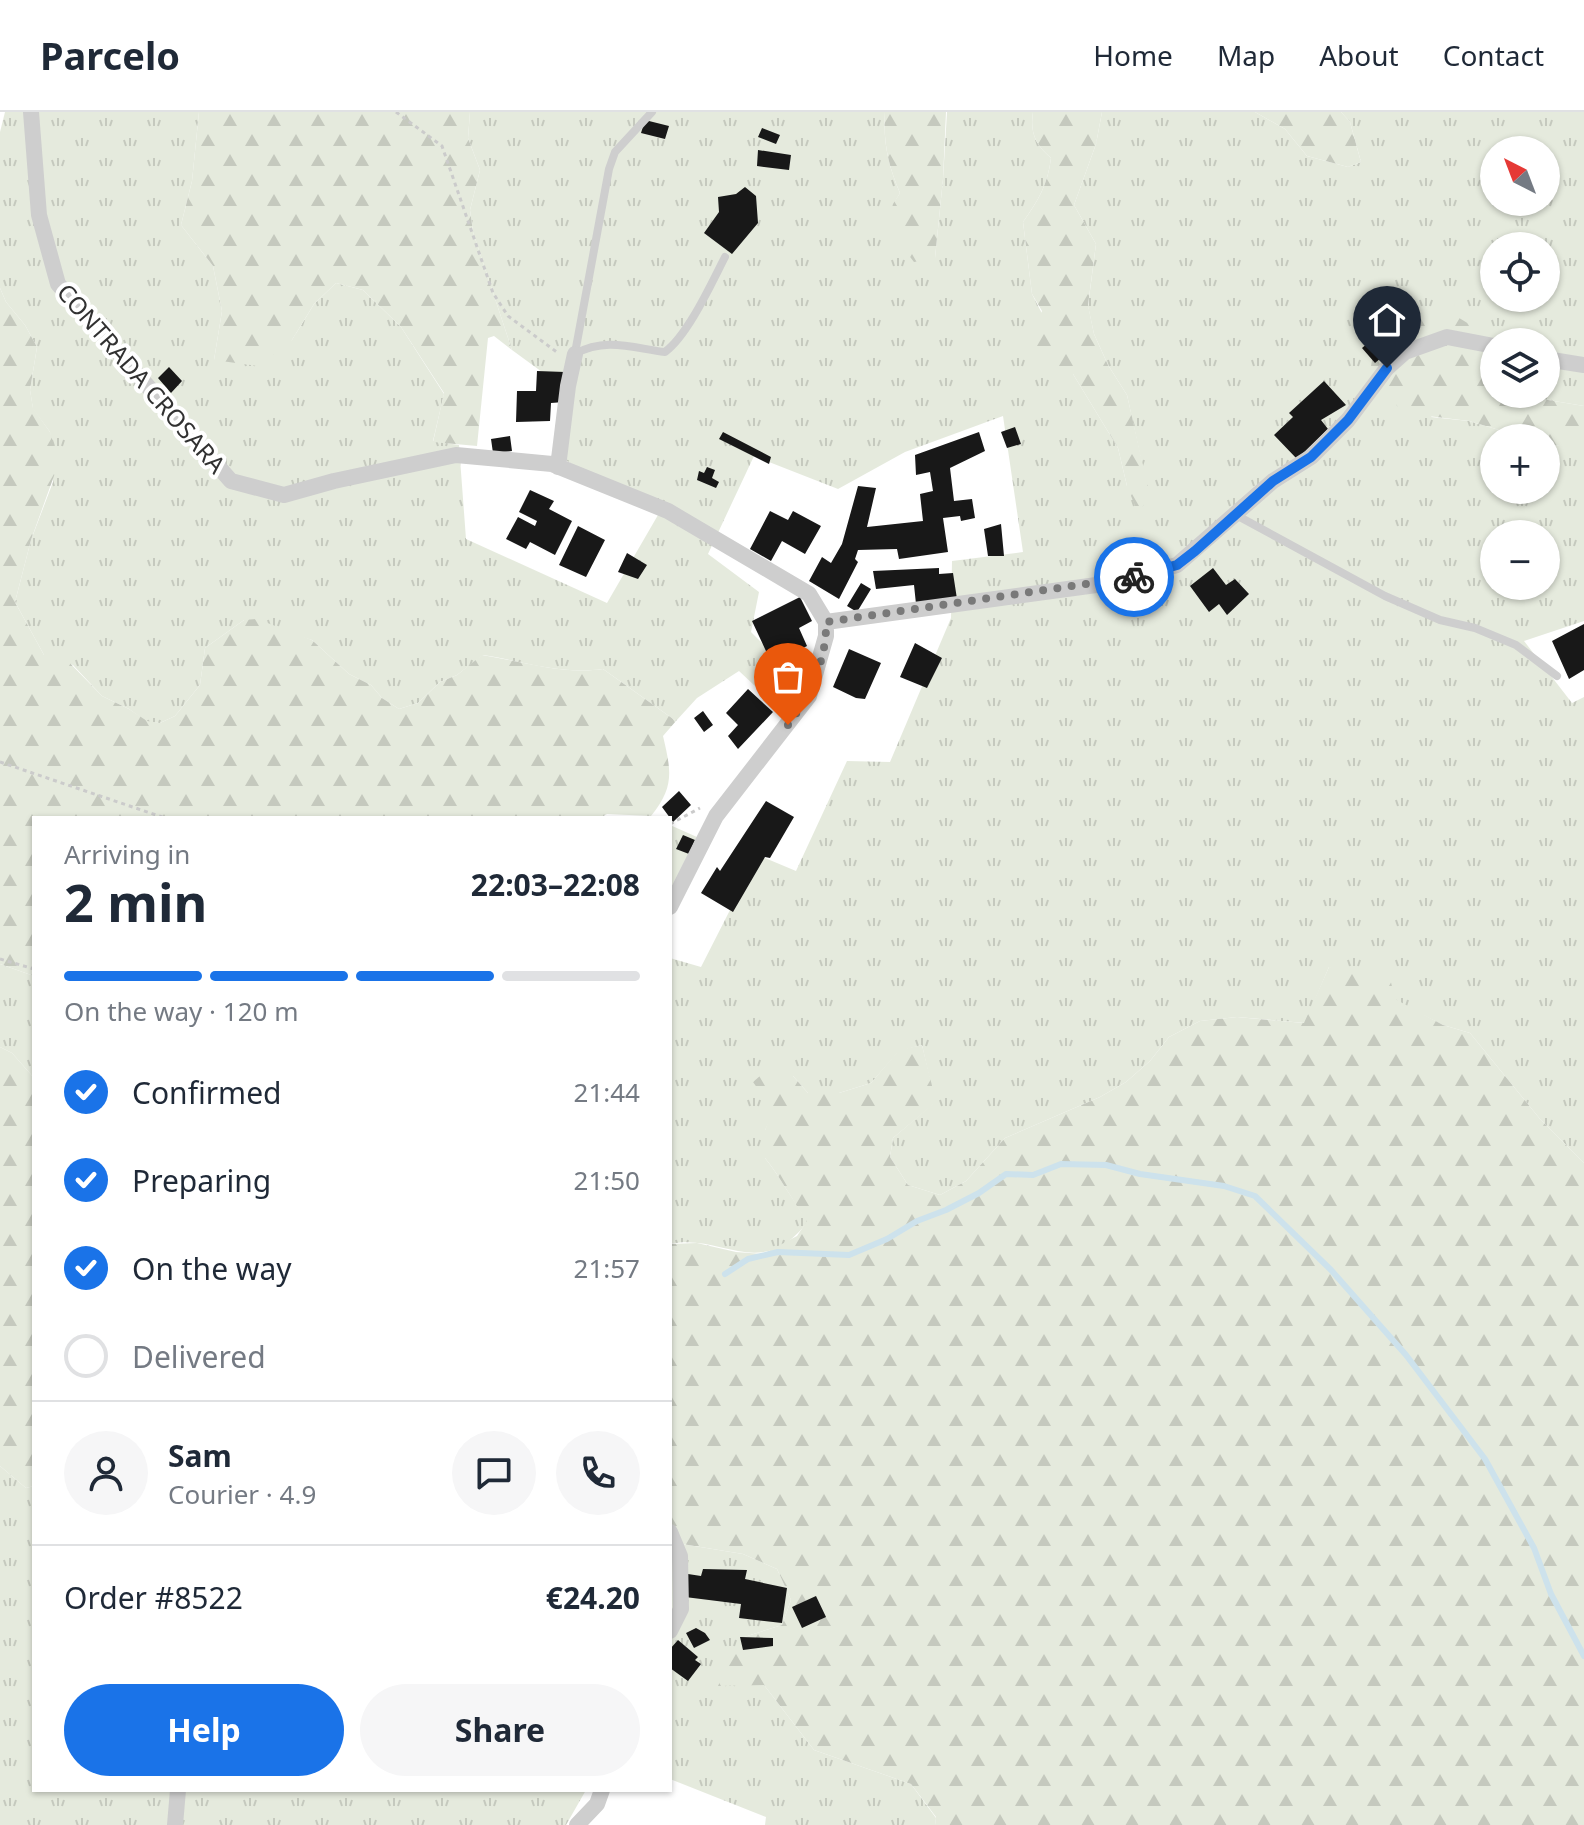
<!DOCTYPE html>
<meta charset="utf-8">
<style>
:root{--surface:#fff;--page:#f6f6f7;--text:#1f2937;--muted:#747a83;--line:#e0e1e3;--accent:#1a73e8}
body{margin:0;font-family:"Noto Sans",sans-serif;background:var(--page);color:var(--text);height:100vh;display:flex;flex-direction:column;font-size:30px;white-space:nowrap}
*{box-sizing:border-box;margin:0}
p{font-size:26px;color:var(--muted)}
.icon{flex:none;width:44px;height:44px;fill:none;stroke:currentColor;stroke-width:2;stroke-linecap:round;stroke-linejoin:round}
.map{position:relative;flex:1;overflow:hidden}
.panel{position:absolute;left:32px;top:704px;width:640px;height:976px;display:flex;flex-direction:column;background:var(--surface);border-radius:0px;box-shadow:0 2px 6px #0004}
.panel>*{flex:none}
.needle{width:52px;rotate:318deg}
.controls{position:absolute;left:1480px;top:24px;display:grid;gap:16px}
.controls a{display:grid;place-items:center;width:80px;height:80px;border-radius:50%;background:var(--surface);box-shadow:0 2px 6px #0004;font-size:40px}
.pin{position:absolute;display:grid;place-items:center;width:68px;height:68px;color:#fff;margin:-82px -34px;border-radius:50% 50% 50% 0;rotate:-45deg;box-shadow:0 0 8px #0007}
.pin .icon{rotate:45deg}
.courier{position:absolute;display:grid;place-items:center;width:80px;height:80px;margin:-40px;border:6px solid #1a73e8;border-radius:50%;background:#fff;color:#222;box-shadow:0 2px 10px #0007}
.headline em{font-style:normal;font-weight:700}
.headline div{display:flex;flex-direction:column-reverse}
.headline{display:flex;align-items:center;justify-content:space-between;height:136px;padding:0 32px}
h1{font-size:52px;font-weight:700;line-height:60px}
.bar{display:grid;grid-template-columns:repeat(4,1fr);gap:12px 8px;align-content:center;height:96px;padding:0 32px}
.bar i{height:10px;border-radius:6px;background:var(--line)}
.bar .active{background:var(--accent)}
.bar p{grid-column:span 4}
.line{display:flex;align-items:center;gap:20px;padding:0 32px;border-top:2px solid var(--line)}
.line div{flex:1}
.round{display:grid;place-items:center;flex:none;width:84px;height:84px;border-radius:42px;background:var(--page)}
ol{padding:0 32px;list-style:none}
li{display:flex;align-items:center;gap:24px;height:88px}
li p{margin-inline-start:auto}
li .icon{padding:8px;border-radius:50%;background:var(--accent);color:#fff;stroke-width:4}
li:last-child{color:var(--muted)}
li i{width:44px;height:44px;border:4px solid var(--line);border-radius:50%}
.cta{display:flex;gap:16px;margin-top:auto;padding:16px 32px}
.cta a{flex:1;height:92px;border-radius:48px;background:var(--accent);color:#fff;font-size:32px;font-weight:700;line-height:92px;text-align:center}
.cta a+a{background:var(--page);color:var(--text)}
header{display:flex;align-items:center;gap:48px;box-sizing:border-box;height:112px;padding:0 40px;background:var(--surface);border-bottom:2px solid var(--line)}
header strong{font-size:38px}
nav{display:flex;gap:44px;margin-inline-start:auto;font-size:28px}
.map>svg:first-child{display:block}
.grass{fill:url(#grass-tufts);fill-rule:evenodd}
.forest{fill:url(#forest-firs)}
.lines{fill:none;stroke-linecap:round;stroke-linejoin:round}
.stream{stroke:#cde2ec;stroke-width:6}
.building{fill:#181818}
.path{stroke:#cbcbcb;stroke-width:3;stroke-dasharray:4 4;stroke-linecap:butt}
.service{stroke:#cecece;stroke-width:8}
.minor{stroke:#cecece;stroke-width:16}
.done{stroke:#797979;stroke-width:8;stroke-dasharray:0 14.4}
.route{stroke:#1a73e8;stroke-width:10}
.labels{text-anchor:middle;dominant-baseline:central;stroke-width:8;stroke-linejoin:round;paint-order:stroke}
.street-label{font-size:24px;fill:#313131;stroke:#fff}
</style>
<header>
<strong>Parcelo</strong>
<nav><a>Home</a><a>Map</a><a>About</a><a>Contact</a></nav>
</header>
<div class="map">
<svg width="1584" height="1713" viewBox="0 0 1584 1713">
<defs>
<pattern id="grass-tufts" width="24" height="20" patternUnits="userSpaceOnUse" patternTransform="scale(2)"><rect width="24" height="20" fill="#e5eadd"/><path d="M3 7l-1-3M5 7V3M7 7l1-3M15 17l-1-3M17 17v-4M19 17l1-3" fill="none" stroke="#c5c9be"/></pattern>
<pattern id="forest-firs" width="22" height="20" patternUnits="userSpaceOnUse" patternTransform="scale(2)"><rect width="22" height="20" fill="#e5eadd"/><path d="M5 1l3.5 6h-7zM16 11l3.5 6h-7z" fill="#c5c9be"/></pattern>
</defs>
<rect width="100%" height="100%" fill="#fff"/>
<path class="grass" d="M5,0H199L192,69L181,113L213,154L222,199L214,248L292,228L314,192L336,171L363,178L401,215L444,282L433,329L459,333L466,427L607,491L658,403L560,345L568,279L512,238L473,120L470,98L480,58L468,26L470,0H885C883,30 888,53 900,81L893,93L935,146L943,67L947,0H1033C1030,21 1035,32 1051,46C1048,72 1038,89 1023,110L1032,182L1073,262L1118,336L1127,374L1143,356L1127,283L1108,253L1094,222L1088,194L1096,132L1074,93L1096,32L1102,0H1255L1285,17L1307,44L1348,55L1361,50L1350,10L1341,0H1584V294L1542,287L1534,282H1546V230H1494L1431,305L1469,309L1526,326H1494V378H1546V331L1559,334H1584V509L1524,529L1572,591L1584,585V1051L1540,1007L1470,921L1443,913L1329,855L1305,911L1237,905L1200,909L1169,925L1150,949L1126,970L1100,985L1005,1026L966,1069L940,1083L908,1073L890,1045L893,1026L935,990L922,933L899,939L871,971L839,981H808L793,964L765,1018V1046C781,1066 792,1088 808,1109C762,1171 722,1121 670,1132V846L701,855L758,743L796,759L847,649L890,650L951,506L952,449L1023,440L1003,304L905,340L838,377L754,344L708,442L759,480L751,520L777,546L770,588L739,559L697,586L676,609L603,557C562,563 522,549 483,543L457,563L440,570L418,591L399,597L382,586L371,573L349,562L312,528L244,508L205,536L200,573L175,604L160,611L147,610L129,597L102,584L73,553L44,543L15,490L31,428L53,370L50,320L33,297L30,278L37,235L25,213L6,190L0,176V20ZM1494,38H1546V90H1494ZM1494,134H1546V186H1494ZM1494,422H1546V474H1494Z
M670,713L697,725L670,778Z
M0,852L34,864V966L12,941L0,935Z
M0,1354L26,1376L34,1374V1678H586L566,1713H0Z
M670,1430L743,1442L777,1457L791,1488L782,1513L741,1526L764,1573L814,1638L911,1672L936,1706L935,1713H765L766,1705L670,1667Z"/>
<path class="forest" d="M199,0H470L468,26L480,58L470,98L473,120L512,238L494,224L488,226L477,334L433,330L444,281L401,215L363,178L336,171L314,192L292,228L258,254L214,248L222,199L213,154L181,113L192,69Z
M885,0H946L943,67L935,146L914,150L887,115L893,92L900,81C888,53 883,30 885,0Z
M1033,0H1102L1096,32L1074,93L1096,132L1088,193L1094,222L1108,253L1127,283L1150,384L1138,401L1127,374L1118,336L1073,262L1057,263L1042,246L1031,224L1042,199L1032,182L1023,110C1038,89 1048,72 1051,46C1035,32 1030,21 1033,0Z
M1255,0H1341L1350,10L1361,50L1348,55L1307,44L1285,17Z
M0,176L6,190L25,213L37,235L30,278L33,296L50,320L59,350L31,428L15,490L44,543H62L102,584L129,597L147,609L160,611L175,604L200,573L205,536L244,508L257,507L312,528L349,562L371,573L382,586L399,597L418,591L440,570L457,563L482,543C522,549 562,563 603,557L676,609L663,624C671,658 675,675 651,704L607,702L600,706H34V864L0,852Z
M1451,201L1469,212L1494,241V282H1534L1542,287L1584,294V334H1559L1546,331V326H1526L1469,309L1403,301L1370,260L1375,231L1397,209Z
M1329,855L1389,862L1395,887L1443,913L1470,921L1540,1007L1584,1051V1713H935L936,1705L911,1672L814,1638L764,1573L718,1574L741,1526L782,1513L791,1488L777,1457L743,1442L670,1430V1132L697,1131L736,1140L763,1142L797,1124L807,1109C792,1088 781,1066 765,1046V1018L773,998L753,970L768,957L793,964L808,981H839L871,971L899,938L922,933L936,990L893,1026L890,1045L908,1073L940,1083L966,1069L1005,1026L1100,985L1126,970L1150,949L1169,925L1200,909L1237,905L1304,911Z
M0,935L12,941L34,966V1374L26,1376L0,1354Z"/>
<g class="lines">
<path class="stream" d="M725,1162L748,1147L778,1140L849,1143L887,1127L917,1109L946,1098L979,1081L1006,1062L1033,1063L1061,1052L1106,1053L1140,1062L1224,1074L1255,1084L1331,1158L1406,1243L1485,1347L1534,1436L1551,1482L1584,1544"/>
</g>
<path class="building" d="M645,8L669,14L665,27L641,21Z
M762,16L780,23L776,32L758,25Z
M758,38L791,43L789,58L757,54Z
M745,75L756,84L758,111L732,142L704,121L719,100L718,85L736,82Z
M1387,215L1401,229L1375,251L1362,236Z
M169,255L182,269L171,281L158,266Z
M537,259L565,260L564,290L551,291L550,309L516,310L517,279H536Z
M1324,269L1346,293L1321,308L1328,317L1297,347L1274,323L1293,305L1289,301Z
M1015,315L1021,332L1007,336L1001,320Z
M723,320L771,345L769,352L719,327Z
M979,320L985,339L950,356L954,389L972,387L975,406L961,409L960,404L943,406L948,440L899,447L897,437L858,438L855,447L858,450L839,487L809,469L822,445L831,451L842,432L858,374L876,376L867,415L923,409L920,382L933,379L930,360L916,363L915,343Z
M510,324L512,339L493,341L491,327Z
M707,355L715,358L712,366L719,370L716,376L697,368L699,359L704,361Z
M530,378L554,389L549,397L572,409L555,443L530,430L526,437L506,427L518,405L535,414L537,409L519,400Z
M770,399L788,408L793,399L821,414L805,442L782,429L771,449L750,437Z
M1001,412L1004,444H988L984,417Z
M578,414L605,428L586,465L559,453Z
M627,441L647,453L638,467L618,460Z
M939,456V462L953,461L957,487L916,492L914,473L876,477L873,459Z
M1213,456L1226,473L1235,467L1249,482L1227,503L1219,492L1209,500L1190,474Z
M861,471L871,477L857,500L847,494Z
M800,485L812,509L799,516L807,534L772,552L752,509Z
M1584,512V558L1569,567L1552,529Z
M915,531L942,546L927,576L900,565Z
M849,537L881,551L865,587L856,586L833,575Z
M748,577L773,600L738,637L728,624L738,613L726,601Z
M703,599L713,613L704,620L694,606Z
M679,679L691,693L673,710L662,695Z
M766,689L794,705L770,746L765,745L733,800L701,781L717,755L720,759Z
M683,723L695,728L689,742L676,737Z
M703,1457L747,1458L745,1467L787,1476L782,1511L739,1506L741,1492L685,1485L688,1462L701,1464Z
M816,1484L826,1505L802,1516L792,1495Z
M696,1516L705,1521L710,1528L694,1536L686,1521Z
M740,1525L773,1526V1534L743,1538Z
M678,1528L698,1545L695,1548L701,1552L688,1569L670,1556V1537Z"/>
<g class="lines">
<path class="path" d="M396,0L442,34L493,181L508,204L558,241
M0,650L165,706
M670,712L700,696
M0,847L34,857"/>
<path class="service" d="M575,241L609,57L615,40L652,0
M575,242C605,225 633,236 665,240C688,223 711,172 725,145
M1236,403L1385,484L1440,508L1475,516L1516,533L1557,564"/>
<path class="minor" d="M31,0L39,103L58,172L231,369L284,383L334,369L456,343L552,352L668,399L809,482L826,510V524L809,584L716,704L670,795
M1546,247L1584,253
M558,355L568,274L575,242
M826,510L1111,471L1177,453L1273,369L1311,345L1348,308L1387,256L1405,240L1447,225L1494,234
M670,1420L680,1444L681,1497L670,1519
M175,1713L178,1678
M577,1713L597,1692L602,1678"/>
</g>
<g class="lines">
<path class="done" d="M788,613C810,583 827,548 826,510L1134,465"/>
<path class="route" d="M1134,465L1177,453L1195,439L1273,369L1311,345L1348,308L1387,256"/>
</g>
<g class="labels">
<g class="street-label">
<text transform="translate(142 266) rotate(49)">CONTRADA CROSARA</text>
</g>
</g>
</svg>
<div class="controls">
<a><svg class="needle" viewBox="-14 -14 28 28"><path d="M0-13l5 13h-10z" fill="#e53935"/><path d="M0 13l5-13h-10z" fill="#747a83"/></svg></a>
<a><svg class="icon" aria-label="locate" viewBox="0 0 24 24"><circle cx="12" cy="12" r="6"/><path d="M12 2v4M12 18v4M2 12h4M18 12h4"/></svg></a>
<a><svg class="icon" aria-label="layers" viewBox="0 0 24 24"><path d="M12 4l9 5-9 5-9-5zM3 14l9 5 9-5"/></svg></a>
<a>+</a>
<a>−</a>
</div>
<div class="pin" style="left:788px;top:613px;background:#ea580c"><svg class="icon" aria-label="bag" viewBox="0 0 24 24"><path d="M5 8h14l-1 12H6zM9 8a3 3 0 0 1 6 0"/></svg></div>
<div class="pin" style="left:1387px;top:256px;background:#1f2937"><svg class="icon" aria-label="home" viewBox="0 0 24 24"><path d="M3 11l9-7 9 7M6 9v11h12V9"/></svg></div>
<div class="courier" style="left:1134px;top:465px"><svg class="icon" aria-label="bike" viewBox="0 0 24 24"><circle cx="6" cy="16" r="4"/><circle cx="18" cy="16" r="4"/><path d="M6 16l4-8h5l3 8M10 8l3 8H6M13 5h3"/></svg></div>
<section class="panel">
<div class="headline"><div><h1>2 min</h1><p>Arriving in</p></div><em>22:03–22:08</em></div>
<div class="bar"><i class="active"></i><i class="active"></i><i class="active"></i><i></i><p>On the way · 120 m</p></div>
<ol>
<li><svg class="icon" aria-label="check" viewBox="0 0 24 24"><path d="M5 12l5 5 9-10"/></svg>Confirmed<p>21:44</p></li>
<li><svg class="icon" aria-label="check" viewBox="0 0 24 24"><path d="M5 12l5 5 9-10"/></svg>Preparing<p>21:50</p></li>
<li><svg class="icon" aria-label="check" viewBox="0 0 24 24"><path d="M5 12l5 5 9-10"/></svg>On the way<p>21:57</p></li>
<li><i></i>Delivered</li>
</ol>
<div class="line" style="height:144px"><a class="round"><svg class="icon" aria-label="person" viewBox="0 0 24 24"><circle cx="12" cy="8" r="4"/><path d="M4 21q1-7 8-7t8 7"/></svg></a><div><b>Sam</b><p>Courier · 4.9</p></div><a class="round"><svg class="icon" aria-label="chat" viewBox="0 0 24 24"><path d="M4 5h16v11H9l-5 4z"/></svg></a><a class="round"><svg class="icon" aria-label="phone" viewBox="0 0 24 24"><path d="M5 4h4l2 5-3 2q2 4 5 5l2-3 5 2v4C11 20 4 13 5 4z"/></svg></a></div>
<div class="line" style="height:104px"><div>Order #8522</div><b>€24.20</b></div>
<div class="cta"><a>Help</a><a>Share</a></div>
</section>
</div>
